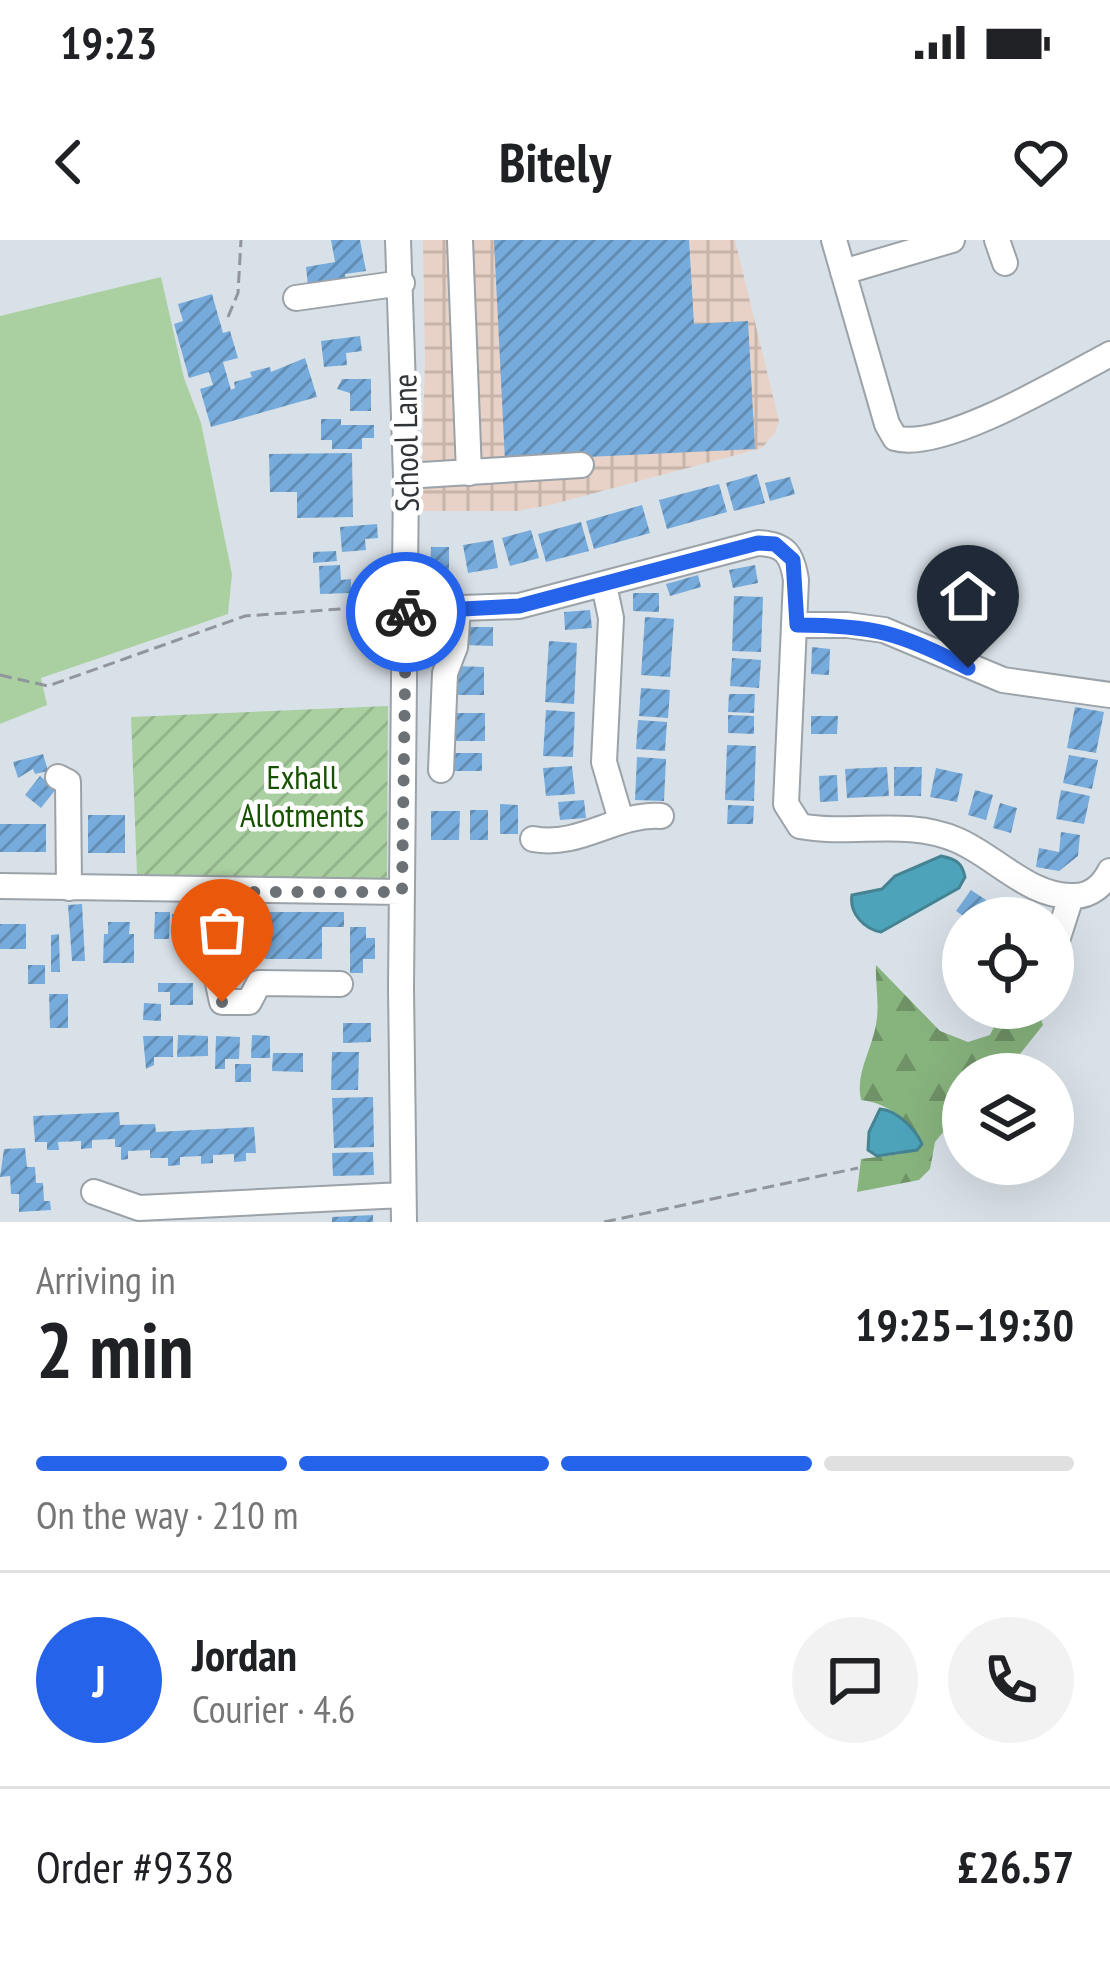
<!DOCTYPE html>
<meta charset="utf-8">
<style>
:root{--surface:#fff;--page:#f2f2f2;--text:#202124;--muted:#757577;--line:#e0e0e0;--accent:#2563eb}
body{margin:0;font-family:"PT Sans Narrow",sans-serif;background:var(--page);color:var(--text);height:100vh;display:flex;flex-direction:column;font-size:45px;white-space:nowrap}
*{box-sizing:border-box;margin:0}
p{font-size:39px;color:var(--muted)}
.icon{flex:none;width:66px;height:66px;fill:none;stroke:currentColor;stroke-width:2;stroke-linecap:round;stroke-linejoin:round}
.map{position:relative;height:982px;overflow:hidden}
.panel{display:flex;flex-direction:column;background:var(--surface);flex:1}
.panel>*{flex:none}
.controls{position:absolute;left:942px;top:657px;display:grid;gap:24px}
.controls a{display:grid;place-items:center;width:132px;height:132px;border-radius:50%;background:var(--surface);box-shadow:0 12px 48px #0002;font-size:60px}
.pin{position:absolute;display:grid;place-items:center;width:102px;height:102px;color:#fff;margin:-123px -51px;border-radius:50% 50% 50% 0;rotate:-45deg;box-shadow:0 0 12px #0007}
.pin .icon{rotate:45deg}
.courier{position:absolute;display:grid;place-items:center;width:120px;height:120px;margin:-60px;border:9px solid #2563eb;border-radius:50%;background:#fff;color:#222;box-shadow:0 3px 15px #0007}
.headline em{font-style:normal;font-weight:600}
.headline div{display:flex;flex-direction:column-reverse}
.headline{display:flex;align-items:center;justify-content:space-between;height:204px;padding:0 36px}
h1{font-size:78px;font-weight:600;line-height:90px}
.bar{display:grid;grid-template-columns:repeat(4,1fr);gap:18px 12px;align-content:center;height:144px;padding:0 36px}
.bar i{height:15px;border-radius:9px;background:var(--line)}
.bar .selected{background:var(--accent)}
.bar p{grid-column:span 4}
.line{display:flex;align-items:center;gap:30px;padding:0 36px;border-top:3px solid var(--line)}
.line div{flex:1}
.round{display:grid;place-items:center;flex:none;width:126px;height:126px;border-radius:63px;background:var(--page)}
.status{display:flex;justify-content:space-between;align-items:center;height:84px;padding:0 60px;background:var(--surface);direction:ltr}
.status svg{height:33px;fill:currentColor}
header{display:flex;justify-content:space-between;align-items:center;height:156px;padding:0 36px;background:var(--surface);font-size:54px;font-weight:600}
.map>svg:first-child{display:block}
.industrial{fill:url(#industrial-grid)}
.forest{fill:url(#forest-firs)}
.park{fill:#aad0a1}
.garden{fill:url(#garden-furrows)}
.water{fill:#4da4ba;stroke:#458393;stroke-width:3}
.building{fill:url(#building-hatch)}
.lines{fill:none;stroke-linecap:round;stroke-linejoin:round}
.minor-casing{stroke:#9ba2a8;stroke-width:28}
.path{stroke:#90969c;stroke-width:3;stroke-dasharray:12 6;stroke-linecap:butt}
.minor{stroke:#fff;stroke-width:24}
.done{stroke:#6c7176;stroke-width:12;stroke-dasharray:0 21.6}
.route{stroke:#2563eb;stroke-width:15}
.labels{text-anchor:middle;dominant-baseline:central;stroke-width:9;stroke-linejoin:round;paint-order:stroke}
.street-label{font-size:33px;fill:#323538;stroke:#fff}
.park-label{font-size:33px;fill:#175102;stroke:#fff}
</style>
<div class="status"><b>19:23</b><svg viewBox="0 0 49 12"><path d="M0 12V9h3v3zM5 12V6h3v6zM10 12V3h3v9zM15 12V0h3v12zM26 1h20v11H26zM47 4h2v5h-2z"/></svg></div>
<header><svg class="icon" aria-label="back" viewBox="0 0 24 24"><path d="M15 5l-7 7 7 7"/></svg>Bitely<svg class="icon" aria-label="heart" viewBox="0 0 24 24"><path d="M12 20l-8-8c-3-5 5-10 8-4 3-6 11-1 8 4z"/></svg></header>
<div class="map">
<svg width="1110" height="982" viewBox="0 0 1110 982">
<defs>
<pattern id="industrial-grid" width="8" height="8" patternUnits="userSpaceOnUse" patternTransform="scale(3)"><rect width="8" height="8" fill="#e8d1c6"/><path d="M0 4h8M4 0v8" fill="none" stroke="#c7b4ab"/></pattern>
<pattern id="forest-firs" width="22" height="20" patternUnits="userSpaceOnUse" patternTransform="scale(3)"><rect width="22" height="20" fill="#87b37d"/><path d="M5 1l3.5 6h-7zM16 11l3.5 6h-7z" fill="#6f9267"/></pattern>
<pattern id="garden-furrows" width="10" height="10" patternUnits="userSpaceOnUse" patternTransform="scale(3)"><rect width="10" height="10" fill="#aad0a1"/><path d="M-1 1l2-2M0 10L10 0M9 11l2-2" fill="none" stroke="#93b38b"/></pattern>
<pattern id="building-hatch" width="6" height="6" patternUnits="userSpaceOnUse" patternTransform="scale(3)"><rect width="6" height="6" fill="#76abdb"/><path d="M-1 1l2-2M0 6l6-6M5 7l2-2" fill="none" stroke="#618cb3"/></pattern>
</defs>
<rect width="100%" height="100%" fill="#d9e1e8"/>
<path class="industrial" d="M423,0H735L779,181L775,193L762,208L550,265L517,271H421L425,119Z"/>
<path class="forest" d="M876,725L940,791L968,802L990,795L1003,768H1037L1043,785L1004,834H963V868L935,902L930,929L919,940L857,952L861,919L901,914L922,904C911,880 887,863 861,860C855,833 872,810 876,784C880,765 875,744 876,725Z"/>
<path class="park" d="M161,37L184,138L201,183L232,334L228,374L41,438L47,465L0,484V76Z"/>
<path class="garden" d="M388,466L387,640L137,635L131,477Z"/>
<path class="water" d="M941,616C955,619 962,622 965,637L959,648L881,692C864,689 849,673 852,655L882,649L895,636Z
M880,869C897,870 916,890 922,904L917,910L877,916L868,910L869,892Z"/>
<path class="building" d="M331,0H360L366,31L345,34L346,39L308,45L306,27L335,22Z
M494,0H689L694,84L748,81L755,209L505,221Z
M212,54L223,93L230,91L238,118L223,122L231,150L235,148L234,142L252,137L250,132L270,127L271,132L305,118L317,157L211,187L200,149L213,145L209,132L189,138L174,84L183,81L178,64Z
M360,96L362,111L346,113L347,125L324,127L321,101Z
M342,139H371V171H350V153L337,149Z
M321,179H341V185H374V198H362V209H332V200H321Z
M352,213L353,277L297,278V252H270L269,214Z
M757,234L765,263L734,271L726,243Z
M790,237L795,254L770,261L765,243Z
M719,244L727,272L667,289L659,260Z
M642,265L650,293L594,309L586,281Z
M581,282L589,311L546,322L538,294Z
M377,284L378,298L365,299L366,310L342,312L340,287Z
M531,290L539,318L510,326L502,298Z
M493,300L498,328L468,333L463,305Z
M431,307H449V334L430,333Z
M336,311L337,321L313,323V312Z
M340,325L341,340L351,339V353L320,354L319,326Z
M755,325L758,343L733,348L729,330Z
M698,335L701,347L670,356L666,344Z
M633,353H659V372L633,371Z
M734,356L763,357L761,412L732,411Z
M590,370L592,388L565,390L564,372Z
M645,377L674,379L670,437L641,435Z
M467,387H493V406L466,405Z
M549,401L577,403L574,464L545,462Z
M812,407L830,409L829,435L811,434Z
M732,418L761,420L759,448L730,446Z
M455,426L484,427V455H455Z
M641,448L670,450L668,478L639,476Z
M729,454H755L754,473L728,472Z
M1075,467L1104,472L1096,513L1067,508Z
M546,470L575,472L573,517L543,516Z
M456,473H485V501H456Z
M728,475L754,476V494L728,493Z
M811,476H838L837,494H811Z
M638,480L667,482L665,511L636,509Z
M727,505L756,506L754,561L725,560Z
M452,513H482V531H452Z
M43,514L48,531L35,534L33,529L18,538L13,522Z
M1069,515L1098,520L1092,549L1063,543Z
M637,517L666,519L664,561L635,560Z
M572,526L575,554L546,556L543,528Z
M887,527L889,556L847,558L845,529Z
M894,527H922L921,556H894Z
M936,528L963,534L957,562L930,557Z
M837,535L838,561L820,562L819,536Z
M40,536L56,549L41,568L25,555Z
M975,550L993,555L986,580L968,575Z
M1061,550L1090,556L1084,584L1056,579Z
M584,560L586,578L560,580L558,562Z
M1000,563L1017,568L1011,593L993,588Z
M500,564L518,565V594H500Z
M728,565L754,566L753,584H727Z
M470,570H488V600H470Z
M431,571H460L459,600H431Z
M88,575H125V613H88Z
M0,584H46V612H0Z
M1061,592L1080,595L1078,616L1059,631L1036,627L1039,608L1059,612Z
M971,650L986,660L973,678H966L956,671Z
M82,664L85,721H72L68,665Z
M155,672H170L169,699H154Z
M265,672H344V687H322V719H265Z
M224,673H252V693L243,692L244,700H224Z
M172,674H188L189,703H173Z
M108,682H130L129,694H134V723H103L104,694H108Z
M0,684H26V709H0Z
M350,687H366V698H375V719H363V733H350Z
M59,694L60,732H51V695Z
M28,725H45V744H28Z
M158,743H193V765H170V752H158Z
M49,754H68V788H50Z
M144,763L161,764V781L143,780Z
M343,783H371V802L343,803Z
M178,795L208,796V816L177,817Z
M252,795L270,796V818H251Z
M143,796H173V817H154V825L146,829Z
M216,796L240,797L239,819H225V829H215Z
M332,812H359L358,850H331Z
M273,813H303V832L272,831Z
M235,824H251V842H235Z
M373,857L374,907L334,908L332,858Z
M119,872L120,885L155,884L156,892L254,887L256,913H246V921L234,922V914L213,915V923L201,924V916L180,917V925L168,926V918H150V910L128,911V919L121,920V907H115V899L92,900V908L81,909V901L58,902L59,910H47V902H35L33,876Z
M25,908L27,927H35L36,943H43L44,961H50L51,970L19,972V954H11L10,936L0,937L4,909Z
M373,912L374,935L333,936L332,913Z
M373,975V982H332V977Z"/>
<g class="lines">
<g class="minor-casing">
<path id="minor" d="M398,0L406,236L401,747L404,982
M460,0L469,233
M834,0L887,184L895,198C942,212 1065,138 1110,114
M997,0L1005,23
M843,32L952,0
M296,58L402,43
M406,236L581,225
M604,345L611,378L604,522L621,580
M405,370L519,366L758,303C785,304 792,314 796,340L786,564L800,586C852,596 906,578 957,600C995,616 1030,658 1074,656C1091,656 1103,645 1110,631
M797,385H847L884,390L1003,440L1110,455
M441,530L445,433L455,407L458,369
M58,537L68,542L69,648
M533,599C580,608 615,573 661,576
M0,646L402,652
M214,652L215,729L222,762H249L259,743L340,744
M1053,713L1071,657
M94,952L139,968L403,955"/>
</g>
<path class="path" d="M228,77L238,53L241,0
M0,435L48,446L245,376L380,366
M604,982L858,928"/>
<use href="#minor" class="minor"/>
</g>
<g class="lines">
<path class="done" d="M222,762L214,729V652H402L406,372"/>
<path class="route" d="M406,372L519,366L758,303L775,304L793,320L797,385C872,385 902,393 968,428"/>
</g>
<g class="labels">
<g class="street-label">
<text transform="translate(405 203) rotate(-91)">School Lane</text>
</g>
<g class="park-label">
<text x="302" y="536">Exhall<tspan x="302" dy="38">Allotments</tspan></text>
</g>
</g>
</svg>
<div class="controls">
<a><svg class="icon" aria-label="locate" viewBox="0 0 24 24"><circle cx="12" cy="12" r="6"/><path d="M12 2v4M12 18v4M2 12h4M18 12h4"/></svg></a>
<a><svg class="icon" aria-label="layers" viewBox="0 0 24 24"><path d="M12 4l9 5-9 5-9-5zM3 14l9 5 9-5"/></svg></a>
</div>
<div class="pin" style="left:222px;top:762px;background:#ea580c"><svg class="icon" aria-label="bag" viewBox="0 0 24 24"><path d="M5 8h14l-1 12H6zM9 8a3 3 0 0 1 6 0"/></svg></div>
<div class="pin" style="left:968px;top:428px;background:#1f2937"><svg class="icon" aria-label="home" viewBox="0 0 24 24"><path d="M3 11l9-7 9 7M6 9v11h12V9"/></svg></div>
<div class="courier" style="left:406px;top:372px"><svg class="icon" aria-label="bike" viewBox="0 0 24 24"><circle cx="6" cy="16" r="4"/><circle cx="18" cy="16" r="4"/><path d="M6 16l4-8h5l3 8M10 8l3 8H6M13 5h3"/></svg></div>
</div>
<section class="panel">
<div class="headline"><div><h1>2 min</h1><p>Arriving in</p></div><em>19:25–19:30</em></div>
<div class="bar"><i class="selected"></i><i class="selected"></i><i class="selected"></i><i></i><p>On the way · 210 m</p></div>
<div class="line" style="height:216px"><b class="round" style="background:var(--accent);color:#fff">J</b><div><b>Jordan</b><p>Courier · 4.6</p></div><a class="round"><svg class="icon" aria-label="chat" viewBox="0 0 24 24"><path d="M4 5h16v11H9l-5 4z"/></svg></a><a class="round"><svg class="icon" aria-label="phone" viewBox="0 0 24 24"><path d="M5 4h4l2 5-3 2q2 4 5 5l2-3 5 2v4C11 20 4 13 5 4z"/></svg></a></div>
<div class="line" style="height:156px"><div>Order #9338</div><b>£26.57</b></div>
</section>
